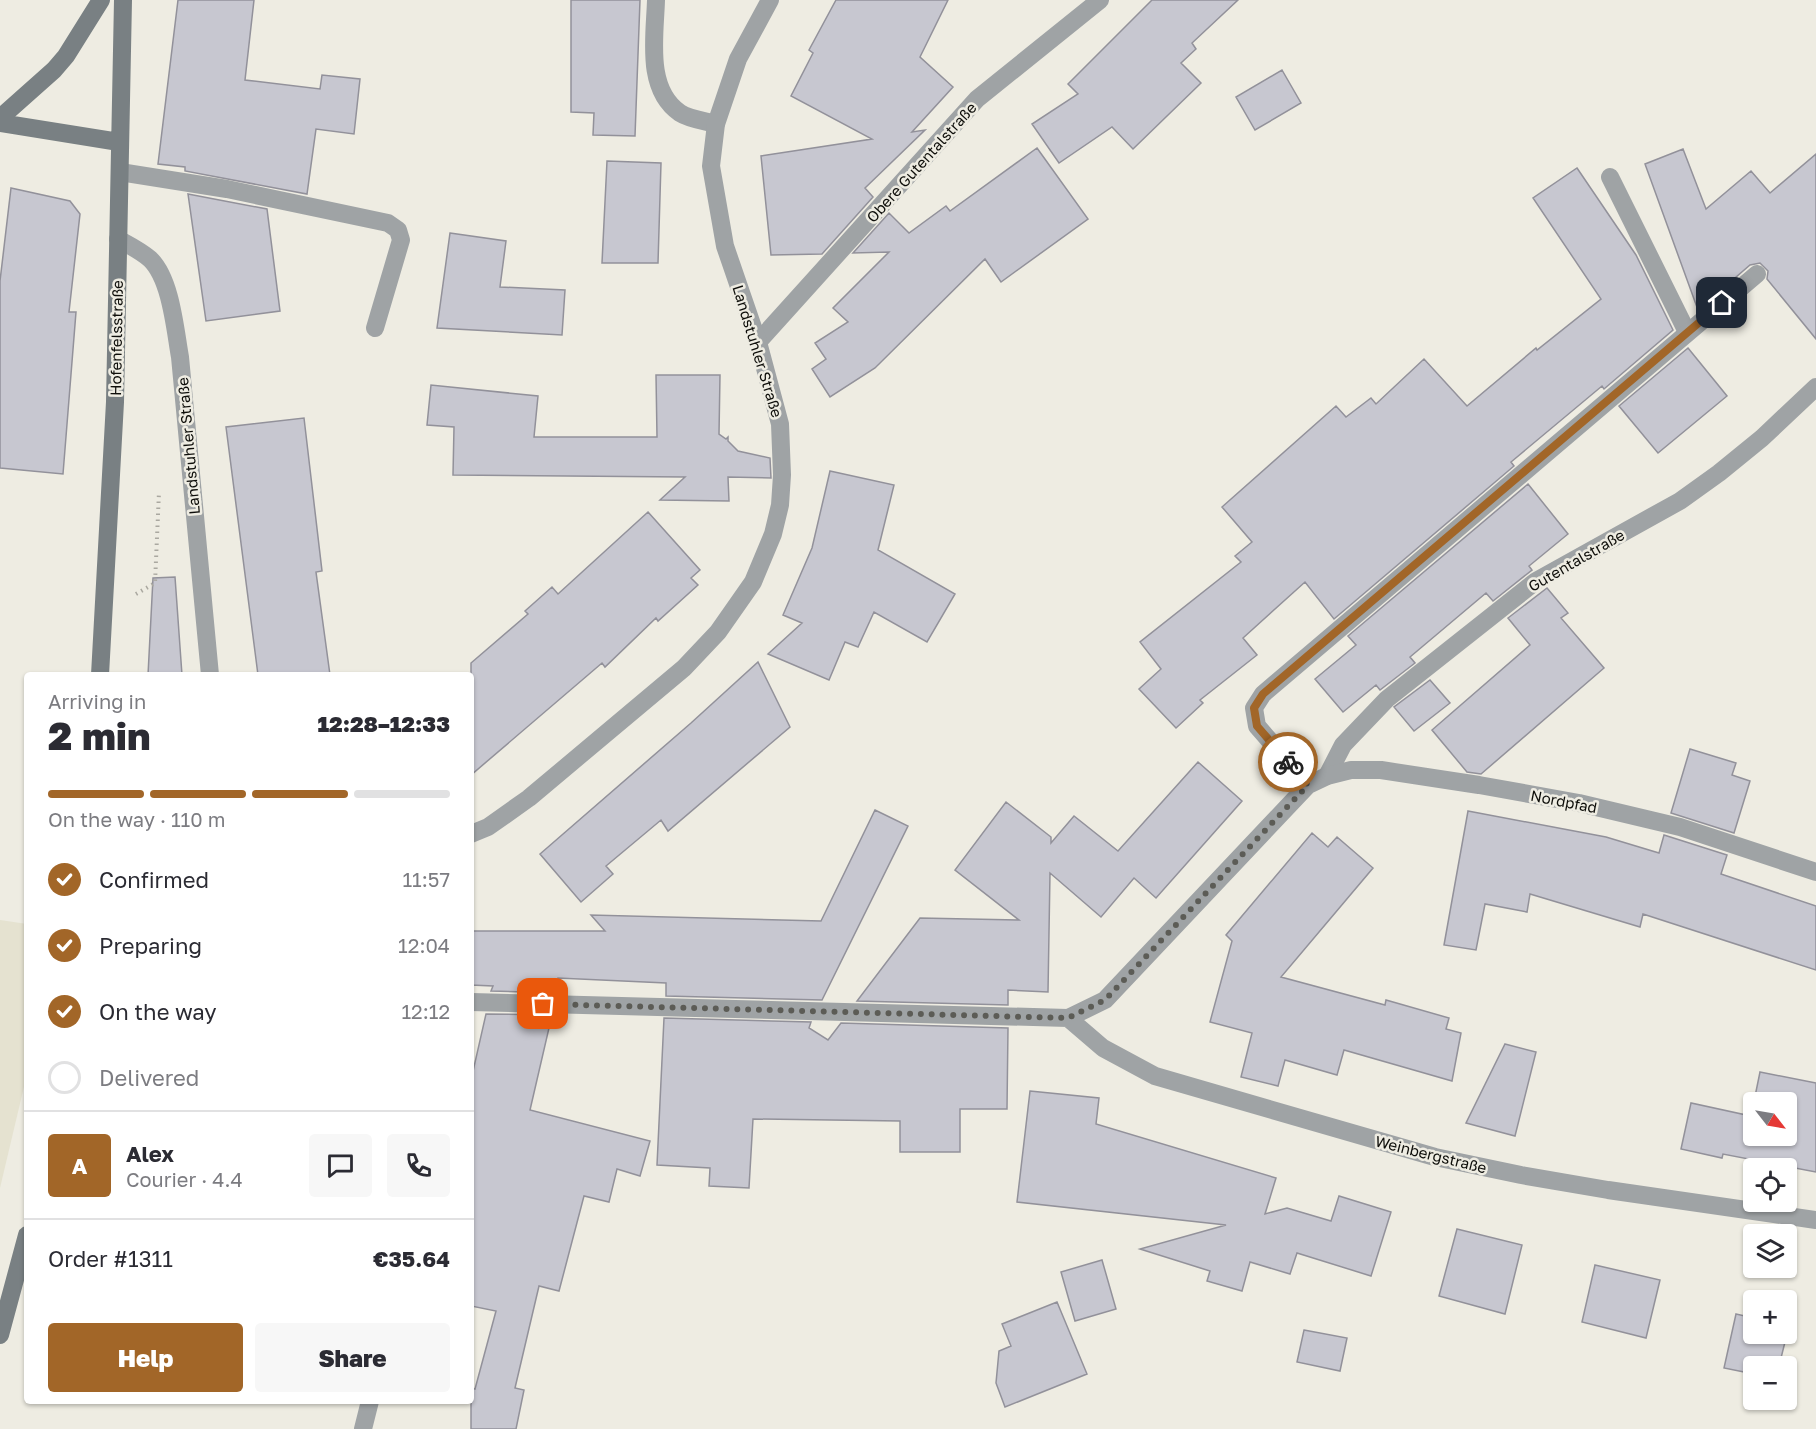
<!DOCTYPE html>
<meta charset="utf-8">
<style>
:root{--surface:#fff;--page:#f7f7f7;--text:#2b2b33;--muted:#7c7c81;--line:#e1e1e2;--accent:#a26628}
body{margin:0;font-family:"Golos Text",sans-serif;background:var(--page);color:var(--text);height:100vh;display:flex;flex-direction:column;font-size:22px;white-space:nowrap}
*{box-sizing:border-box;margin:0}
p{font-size:20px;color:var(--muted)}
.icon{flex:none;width:33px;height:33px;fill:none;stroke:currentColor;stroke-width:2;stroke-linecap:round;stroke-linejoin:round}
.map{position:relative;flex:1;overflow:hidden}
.details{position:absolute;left:24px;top:672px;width:450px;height:732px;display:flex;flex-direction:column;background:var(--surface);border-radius:6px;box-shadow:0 2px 4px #0004}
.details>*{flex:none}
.needle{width:39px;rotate:121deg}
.controls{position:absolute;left:1743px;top:1092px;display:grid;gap:12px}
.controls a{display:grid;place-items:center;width:54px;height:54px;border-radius:6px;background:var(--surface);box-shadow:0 2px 4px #0004;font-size:30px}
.pin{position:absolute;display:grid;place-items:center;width:51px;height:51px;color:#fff;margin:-26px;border-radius:12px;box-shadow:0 3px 9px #0006}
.courier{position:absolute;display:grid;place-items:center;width:60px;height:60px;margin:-30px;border:4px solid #a26628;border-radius:50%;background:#fff;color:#222;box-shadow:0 2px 8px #0007}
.head em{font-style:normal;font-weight:800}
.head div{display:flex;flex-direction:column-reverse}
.head{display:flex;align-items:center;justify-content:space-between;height:102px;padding:0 24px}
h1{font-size:39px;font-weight:800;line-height:45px}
.bar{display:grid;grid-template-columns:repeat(4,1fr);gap:9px 6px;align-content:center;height:72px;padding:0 24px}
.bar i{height:8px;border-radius:4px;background:var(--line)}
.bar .on{background:var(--accent)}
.bar p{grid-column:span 4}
.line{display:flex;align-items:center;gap:15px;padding:0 24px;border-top:2px solid var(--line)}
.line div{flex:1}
.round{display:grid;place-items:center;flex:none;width:63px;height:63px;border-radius:6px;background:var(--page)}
ol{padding:0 24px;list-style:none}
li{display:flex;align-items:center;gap:18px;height:66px}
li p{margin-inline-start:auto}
li .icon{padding:6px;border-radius:50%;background:var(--accent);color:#fff;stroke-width:4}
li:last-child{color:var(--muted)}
li i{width:33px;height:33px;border:3px solid var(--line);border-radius:50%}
.primary-button{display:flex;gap:12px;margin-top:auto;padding:12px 24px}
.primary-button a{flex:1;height:69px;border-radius:6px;background:var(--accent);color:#fff;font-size:24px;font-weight:800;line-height:69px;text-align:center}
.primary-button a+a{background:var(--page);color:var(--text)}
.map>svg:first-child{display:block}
.built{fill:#e5e2d0}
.building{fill:#c7c7d0;stroke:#92919a;stroke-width:1.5;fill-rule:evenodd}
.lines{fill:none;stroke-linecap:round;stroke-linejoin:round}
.path{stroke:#aaa8a0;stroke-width:4;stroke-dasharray:1.5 4.5;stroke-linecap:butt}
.service{stroke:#9fa3a5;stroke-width:18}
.minor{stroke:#9fa3a5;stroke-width:18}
.tertiary{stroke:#9fa3a5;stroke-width:18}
.secondary{stroke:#798083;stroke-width:18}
.done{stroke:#5c5c56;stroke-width:6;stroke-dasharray:0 10.8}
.route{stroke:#a26628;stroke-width:8}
.labels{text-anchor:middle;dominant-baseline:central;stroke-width:5;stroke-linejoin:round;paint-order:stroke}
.street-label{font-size:15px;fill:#0e0e0a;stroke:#eeece2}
</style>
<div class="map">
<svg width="1816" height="1429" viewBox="0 0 1816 1429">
<rect width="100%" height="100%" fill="#eeece2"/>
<path class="built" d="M0,920L27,924V1074L0,1188Z"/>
<path class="building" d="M178,0H254L245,80L320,89L322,75L360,79L354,134L316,129L307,194L185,171V167L158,164Z
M571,0H640L635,136L593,135L594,113L571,112Z
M836,0H948L920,57L953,87L912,132L925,130L865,188L873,197L822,254L771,255L761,156L872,139L791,96L813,53L809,50Z
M1152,0H1238L1192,43L1196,49L1181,63L1201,83L1133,149L1112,127L1059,163L1032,124L1078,94L1068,84Z
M1282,70L1301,103L1255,130L1236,97Z
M1037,148L1088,219L1001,282L985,259L875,368L830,397L812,369L826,359L815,343L848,322L833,308L889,252L853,253L889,213L909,233L946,206L950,211Z
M1683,149L1706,209L1751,171L1770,193L1816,154V339L1767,279L1768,271L1760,263L1750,265L1698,310L1645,164Z
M607,161L661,163L658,263H602Z
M1577,168L1636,255L1673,330L1604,389L1602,386L1511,462L1514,466L1334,619L1305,582L1243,638L1257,655L1200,700L1203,703L1176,728L1139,689L1161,669L1140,642L1241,562L1235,556L1252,542L1222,507L1336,406L1346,417L1371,398L1376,404L1424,359L1467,406L1536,348L1537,350L1601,299L1533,198Z
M11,188L70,201L80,214L69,312H76L63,474L0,468V281Z
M188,194L267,209L280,311L206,321Z
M450,233L506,241L500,287L565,290L562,335L437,328Z
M1688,348L1727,396L1658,453L1619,406Z
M656,375H720L719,434L726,439L728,437V441L738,451L770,458L771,478L728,477L729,501L660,500L685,477L453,475L454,427L427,425L431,385L538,396L534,437H657Z
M304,418L322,571L316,572L330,675H258L226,427Z
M830,471L894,485L878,550L955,594L927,642L874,612L858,647L845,642L829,680L768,654L802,623L783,615L812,548Z
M1528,484L1568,534L1529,566L1532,570L1493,601L1486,593L1410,657L1415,663L1380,690L1376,685L1343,712L1315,679L1356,645L1348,636Z
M648,512L700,570L691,578L698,585L658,621L656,618L605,667L602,663L471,775V663L528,614L525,611L552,587L558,594Z
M175,577L182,675H148L153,578Z
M1547,588L1568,613L1561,618L1604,668L1481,774L1467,772L1432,730L1530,645L1508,618Z
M758,662L790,727L668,831L661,820L606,866L613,874L581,902L540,854L691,723Z
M1430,680L1450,703L1414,731L1394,707Z
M1690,749L1736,763L1732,775L1750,781L1734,833L1671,813Z
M1198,762L1242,801L1156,898L1134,878L1101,917L1050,873L1048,992L1008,990V1005L857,1001L920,918L1019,920L955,870L1006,802L1051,837V843L1074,816L1118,851Z
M875,810L908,826L822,1000L666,996V983L558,978L557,993L491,991L493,986L471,985V931H605L591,915L821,921Z
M1468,811L1606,837L1659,853L1664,835L1727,855L1721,874L1816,906V970L1643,914L1640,927L1530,894L1527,912L1485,904L1476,950L1444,945Z
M1312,833L1328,847L1337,837L1373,868L1281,977L1385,1005L1386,1000L1449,1018L1446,1029L1461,1033L1452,1081L1344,1050L1337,1075L1285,1060L1278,1086L1241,1077L1252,1033L1210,1022L1232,941L1226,935Z
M486,1014L552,1015L530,1110L650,1141L640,1176L617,1169L609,1202L584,1196L559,1291L539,1286L515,1388L524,1390L516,1429H471V1388L475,1389L496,1311L471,1306V1080Z
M664,1018L811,1022L809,1028L828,1040L841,1023L1008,1028L1007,1109H960V1152H900V1121L753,1119L749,1188L709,1186L710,1168L657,1165Z
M1505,1044L1536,1052L1515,1136L1466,1123Z
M1760,1072L1816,1083V1172L1723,1154L1722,1158L1681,1149L1691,1103L1751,1116ZM1754,1102H1786V1136H1754Z
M1030,1091L1099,1098L1096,1124L1276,1178L1265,1214L1287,1208L1331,1221L1339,1196L1391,1212L1371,1276L1297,1253L1290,1274L1250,1262L1242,1291L1207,1281L1210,1271L1140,1249L1226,1225L1017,1202Z
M1457,1229L1522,1245L1505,1314L1439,1296Z
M1102,1260L1116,1309L1075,1321L1061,1272Z
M1595,1265L1660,1280L1646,1338L1582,1322Z
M1057,1302L1087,1374L1005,1407L996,1383L999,1351L1011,1346L1002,1324Z
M1736,1314L1754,1318V1334H1786V1325L1789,1326L1779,1366H1754V1374L1724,1368Z
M1304,1330L1347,1338L1340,1371L1297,1362Z"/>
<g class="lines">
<path class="path" d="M136,594L155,583L159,492"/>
<path class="service" d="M656,0C655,36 645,89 680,113C689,119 705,121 716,124
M120,172L227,189L388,223L398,230L401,240L375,328
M1610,177L1687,332
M1327,776L1343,745L1387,699L1536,581L1680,501L1719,473L1762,438L1816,387"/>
<path class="minor" d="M758,342L977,99L1100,0
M1308,785L1257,726L1254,708L1263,694L1757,274
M471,1002L1068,1018L1105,1000L1308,785L1327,776L1351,770H1381L1479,785L1579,803L1680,827L1816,872
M1068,1018L1103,1048L1155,1076L1435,1157L1521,1175L1608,1190L1816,1220
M363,1429L370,1401"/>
<path class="tertiary" d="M118,239C129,245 141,251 150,259C171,279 175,329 180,357L210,675
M471,834L488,827L529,798L684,668L718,632L753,582L773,534L780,505L782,475L780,424L758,342L725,246L711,166L716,124L738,59L770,0"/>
<path class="secondary" d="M0,118L54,70L66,56L101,0
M0,123L119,142
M100,675L115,402L123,0
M0,1335L27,1235"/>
</g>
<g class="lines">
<path class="done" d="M543,1004L1068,1018L1105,1000L1308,785L1288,762"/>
<path class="route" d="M1288,762L1257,726L1254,708L1263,694L1722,303"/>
</g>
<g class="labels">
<g class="street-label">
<text transform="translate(921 162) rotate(-48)">Obere Gutentalstraße</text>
<text transform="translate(116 338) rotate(-89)">Hofenfelsstraße</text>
<text transform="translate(758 351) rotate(73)">Landstuhler Straße</text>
<text transform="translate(188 446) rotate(-95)">Landstuhler Straße</text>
<text transform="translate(1576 560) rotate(-30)">Gutentalstraße</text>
<text transform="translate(1564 801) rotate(11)">Nordpfad</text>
<text transform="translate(1431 1154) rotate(14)">Weinbergstraße</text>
</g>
</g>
</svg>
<div class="controls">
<a><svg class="needle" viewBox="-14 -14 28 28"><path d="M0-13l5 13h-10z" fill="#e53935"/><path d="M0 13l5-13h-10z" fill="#7c7c81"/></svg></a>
<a><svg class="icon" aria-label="locate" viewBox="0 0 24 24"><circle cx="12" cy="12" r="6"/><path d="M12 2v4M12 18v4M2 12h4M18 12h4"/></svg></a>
<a><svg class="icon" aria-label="layers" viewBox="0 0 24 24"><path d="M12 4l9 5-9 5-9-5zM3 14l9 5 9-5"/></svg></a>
<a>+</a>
<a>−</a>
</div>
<div class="pin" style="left:543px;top:1004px;background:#ea580c"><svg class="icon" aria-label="bag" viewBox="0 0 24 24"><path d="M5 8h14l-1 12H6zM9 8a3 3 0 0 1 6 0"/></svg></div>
<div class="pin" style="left:1722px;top:303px;background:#1f2937"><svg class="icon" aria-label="home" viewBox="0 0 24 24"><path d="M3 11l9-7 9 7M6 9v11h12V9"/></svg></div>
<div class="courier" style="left:1288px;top:762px"><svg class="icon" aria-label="bike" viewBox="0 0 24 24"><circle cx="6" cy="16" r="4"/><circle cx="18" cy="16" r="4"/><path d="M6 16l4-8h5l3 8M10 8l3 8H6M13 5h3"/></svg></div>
<section class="details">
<div class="head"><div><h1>2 min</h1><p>Arriving in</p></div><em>12:28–12:33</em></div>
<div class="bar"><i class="on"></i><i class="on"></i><i class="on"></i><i></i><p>On the way · 110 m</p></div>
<ol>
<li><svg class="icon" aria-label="check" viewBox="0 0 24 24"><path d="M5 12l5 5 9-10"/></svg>Confirmed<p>11:57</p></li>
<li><svg class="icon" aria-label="check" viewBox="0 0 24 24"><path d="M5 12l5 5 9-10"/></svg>Preparing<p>12:04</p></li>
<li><svg class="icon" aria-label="check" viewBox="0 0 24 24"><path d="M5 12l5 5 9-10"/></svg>On the way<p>12:12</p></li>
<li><i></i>Delivered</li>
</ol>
<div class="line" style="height:108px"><b class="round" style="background:var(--accent);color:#fff">A</b><div><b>Alex</b><p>Courier · 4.4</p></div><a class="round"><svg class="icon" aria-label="chat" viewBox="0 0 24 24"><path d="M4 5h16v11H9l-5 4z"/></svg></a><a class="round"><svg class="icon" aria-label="phone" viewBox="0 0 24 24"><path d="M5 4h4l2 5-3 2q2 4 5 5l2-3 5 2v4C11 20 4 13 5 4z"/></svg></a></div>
<div class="line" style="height:78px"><div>Order #1311</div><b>€35.64</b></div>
<div class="primary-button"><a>Help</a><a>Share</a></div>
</section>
</div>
